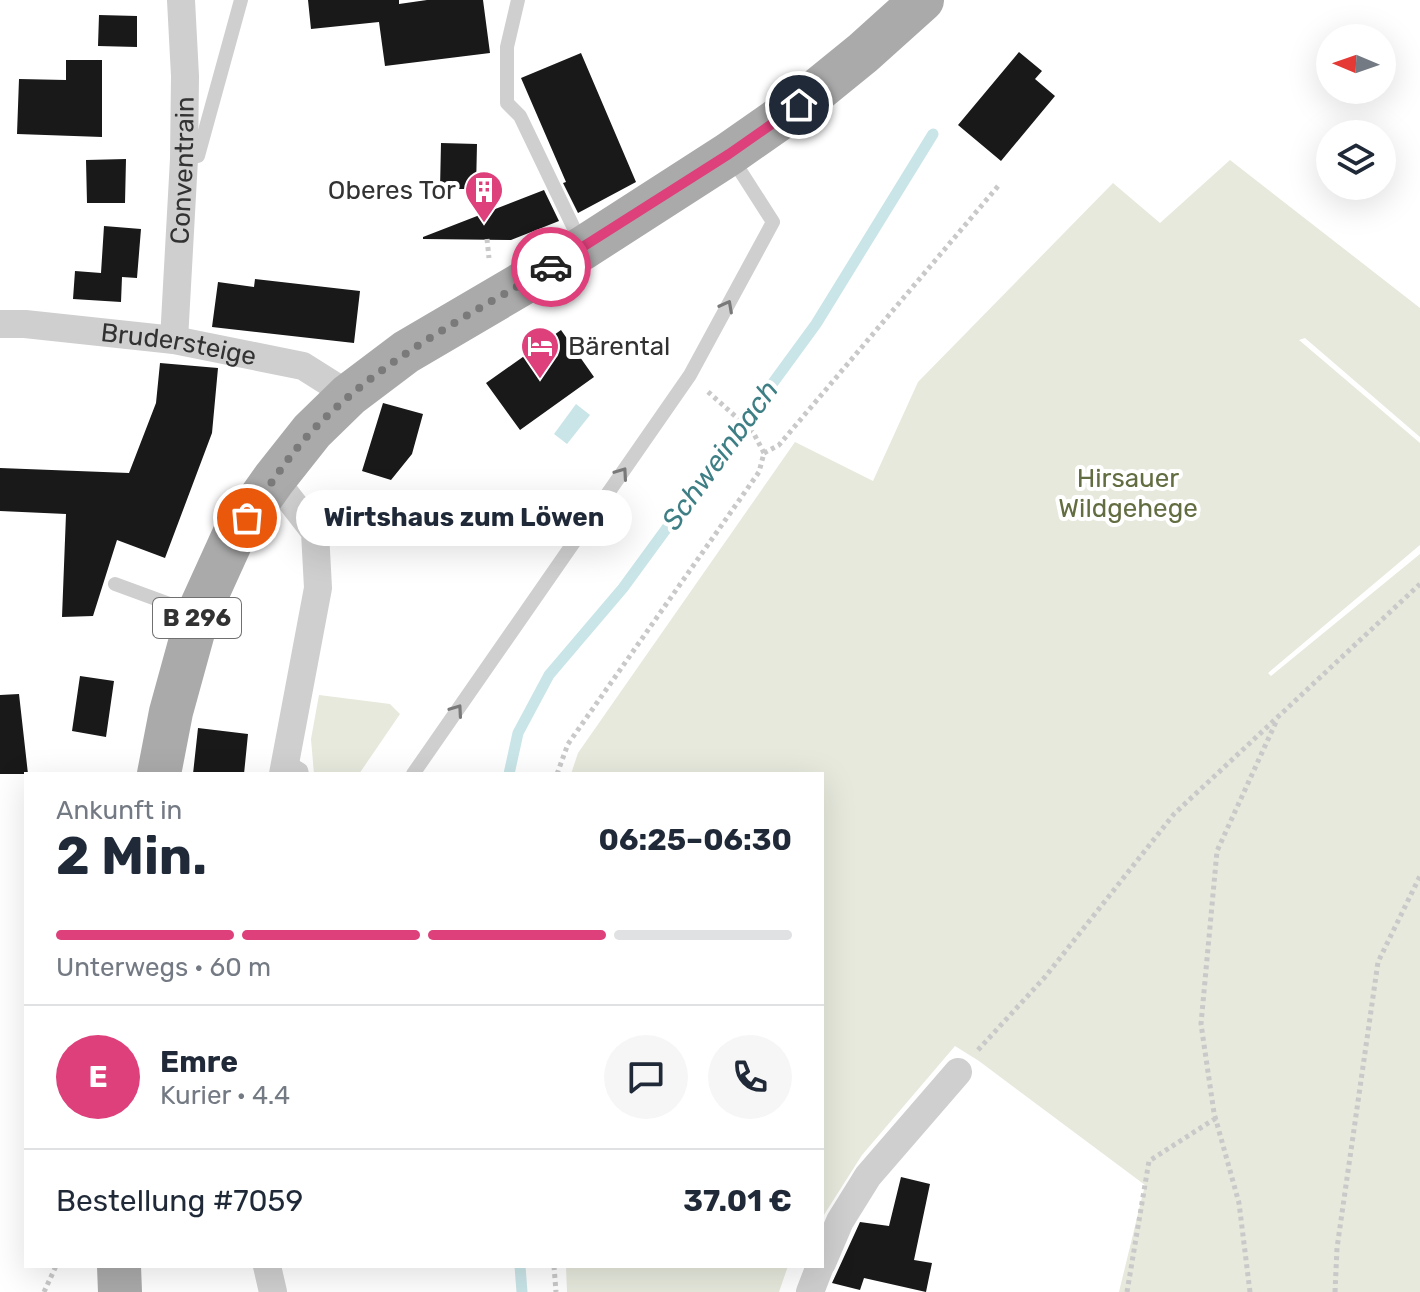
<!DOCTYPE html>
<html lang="de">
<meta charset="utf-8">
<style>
:root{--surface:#fff;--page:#f6f6f7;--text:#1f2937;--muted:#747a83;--line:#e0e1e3;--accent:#dd407b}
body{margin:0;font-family:Rubik,sans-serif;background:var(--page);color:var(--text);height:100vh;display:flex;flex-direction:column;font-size:30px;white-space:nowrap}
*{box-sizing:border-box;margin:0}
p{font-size:26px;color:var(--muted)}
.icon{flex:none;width:44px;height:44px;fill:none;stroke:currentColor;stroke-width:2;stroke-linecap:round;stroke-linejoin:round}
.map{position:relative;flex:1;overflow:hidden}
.panel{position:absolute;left:24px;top:772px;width:800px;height:496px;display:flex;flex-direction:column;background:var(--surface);border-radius:0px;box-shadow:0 8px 32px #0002}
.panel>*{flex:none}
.needle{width:52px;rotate:272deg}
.tools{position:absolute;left:1316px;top:24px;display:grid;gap:16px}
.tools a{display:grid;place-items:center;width:80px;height:80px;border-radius:50%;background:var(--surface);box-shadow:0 8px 32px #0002;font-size:40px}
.pin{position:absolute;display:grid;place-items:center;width:68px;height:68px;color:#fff;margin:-34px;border:4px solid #fff;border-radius:50%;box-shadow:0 2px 8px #0007}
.courier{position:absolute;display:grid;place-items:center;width:80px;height:80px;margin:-40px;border:6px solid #dd407b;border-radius:50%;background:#fff;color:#222;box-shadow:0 2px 10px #0007}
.bubble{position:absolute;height:56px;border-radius:28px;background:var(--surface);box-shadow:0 8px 32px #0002;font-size:26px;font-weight:700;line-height:56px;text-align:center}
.summary em{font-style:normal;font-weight:700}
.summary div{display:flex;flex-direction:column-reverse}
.summary{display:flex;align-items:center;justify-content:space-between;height:136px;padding:0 32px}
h1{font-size:52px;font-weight:700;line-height:60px}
.bar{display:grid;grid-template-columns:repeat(4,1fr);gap:12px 8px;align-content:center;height:96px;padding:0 32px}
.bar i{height:10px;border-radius:6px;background:var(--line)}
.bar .on{background:var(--accent)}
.bar p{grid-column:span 4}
.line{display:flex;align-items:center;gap:20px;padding:0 32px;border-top:2px solid var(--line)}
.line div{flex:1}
.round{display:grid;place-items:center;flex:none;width:84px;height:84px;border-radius:42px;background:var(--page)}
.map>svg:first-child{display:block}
.green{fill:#e6e9dc}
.water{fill:#c9e5e8}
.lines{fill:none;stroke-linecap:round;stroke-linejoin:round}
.stream{stroke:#c9e5e8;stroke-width:11}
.building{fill:#191919}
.path{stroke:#c9c9c9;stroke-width:5;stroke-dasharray:4 4;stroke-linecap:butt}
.lane{stroke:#cfcfcf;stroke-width:14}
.street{stroke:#cfcfcf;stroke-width:28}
.primary{stroke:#aaa;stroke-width:44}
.oneway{stroke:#797979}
.done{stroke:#7a7a7a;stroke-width:8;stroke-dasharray:0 14.4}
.route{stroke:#dd407b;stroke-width:10}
.labels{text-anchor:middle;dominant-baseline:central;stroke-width:8;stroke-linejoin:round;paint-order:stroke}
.shield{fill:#fff;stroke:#707070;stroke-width:2}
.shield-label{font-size:24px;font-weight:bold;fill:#323232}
.street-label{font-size:26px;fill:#323232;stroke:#fff}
.poi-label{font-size:26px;fill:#323232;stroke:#fff;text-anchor:end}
.park-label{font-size:26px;fill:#626d41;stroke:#fff}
.water-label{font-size:28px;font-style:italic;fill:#3e7f85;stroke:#fff}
</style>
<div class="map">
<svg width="1420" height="1292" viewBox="0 0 1420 1292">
<rect width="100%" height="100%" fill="#fff"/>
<path class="green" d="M1230,160L1420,308V437L1305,338L1299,340L1420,443V545L1268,673L1271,676L1420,554V1292H1119L1145,1185L979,1061L955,1046L862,1155L822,1218V774H571L578,753L795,442L873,481L918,382L1113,183L1160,223Z
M319,695L390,704L400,714L359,774H314L311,739Z
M566,1266H788L779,1292H567Z"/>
<path class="water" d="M576,404L590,415L567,444L554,434Z"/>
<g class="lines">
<path class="stream" d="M509,774L518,733L549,675L623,588L816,324L933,134
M520,1266L522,1292"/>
</g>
<path class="building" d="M308,0H399V4L427,0H483L490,53L385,66L379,22L311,29Z
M99,15L137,16V47L98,46Z
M1019,52L1042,71L1035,79L1055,96L1001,161L958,125Z
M581,53L636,182L578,213L563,183L566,182L521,78Z
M66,60H102V137L17,134L19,79L66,80Z
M441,143L477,144L476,189H440Z
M126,159L125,203H87L86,160Z
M544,190L559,221L511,240L423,239V237Z
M104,226L141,229L137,278L122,277L121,302L73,299L75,271L101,273Z
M255,279L360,291L354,343L212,327L218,282L254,287Z
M561,330L594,377L520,430L486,383Z
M160,363L218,368L212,433L165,558L117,540L93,616L62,617L66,514L0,511V468L129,473L156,403Z
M383,403L423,414L412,454L391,480L362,471Z
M80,676L114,681L106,737L72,731Z
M19,694L28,774H0V695Z
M198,728L248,734L244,774H193Z
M901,1177L930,1184L914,1260L932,1263L926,1292L864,1278L860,1290L832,1283L860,1222L889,1226Z"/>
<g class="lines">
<path class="path" d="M487,239L489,258
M764,453L779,445L999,185
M557,774L568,744L759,472L764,453L753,432L706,390
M978,1050L1045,977L1174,814L1420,584
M554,1266L556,1292
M44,1292L56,1266
M1127,1292L1149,1161L1216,1118
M1250,1292L1239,1203L1214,1113L1201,1024L1217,851L1276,722
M1335,1292L1337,1248L1378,962L1420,876"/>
<path class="lane" d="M518,0L507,47V103L520,116L581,243
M184,159L198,156L241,0
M115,584L194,613
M285,760L301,770L302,774
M413,774L690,375L773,222L732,158"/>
<g class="street">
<path id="s1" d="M0,324H25L174,340L303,366L349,395"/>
<path id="s2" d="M174,340L184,159L185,76L181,0"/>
<path d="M274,479L315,532L318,588L283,774"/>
<path d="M822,1263L840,1221L868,1176L958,1072"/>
<path d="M267,1266L273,1292"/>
<path d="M810,1292L820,1266"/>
</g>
<path class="primary" d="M159,774L171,712L198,614L233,537L274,479L312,431L349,395L406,352L583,248L729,154L799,105L863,53L922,0
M119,1266L120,1292"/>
</g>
<defs><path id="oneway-chevron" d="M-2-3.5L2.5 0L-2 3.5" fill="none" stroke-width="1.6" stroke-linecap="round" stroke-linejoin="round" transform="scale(2)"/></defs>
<g class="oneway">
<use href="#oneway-chevron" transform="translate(727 306) rotate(-62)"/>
<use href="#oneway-chevron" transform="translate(622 473) rotate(-55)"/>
<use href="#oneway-chevron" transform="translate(457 710) rotate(-55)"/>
</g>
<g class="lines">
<path class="done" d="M247,518C268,488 288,456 314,429C380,360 469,315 551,267"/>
<path class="route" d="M551,267L729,154L799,105"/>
</g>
<defs>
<g id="building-pin" transform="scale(2)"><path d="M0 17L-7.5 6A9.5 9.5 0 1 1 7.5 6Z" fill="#dd407b" stroke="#fff"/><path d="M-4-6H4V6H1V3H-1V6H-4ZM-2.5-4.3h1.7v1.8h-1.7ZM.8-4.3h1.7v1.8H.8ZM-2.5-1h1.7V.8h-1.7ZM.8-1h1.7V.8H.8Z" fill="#fff"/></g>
<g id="hotel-pin" transform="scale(2)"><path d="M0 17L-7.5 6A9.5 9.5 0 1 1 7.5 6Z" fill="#dd407b" stroke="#fff"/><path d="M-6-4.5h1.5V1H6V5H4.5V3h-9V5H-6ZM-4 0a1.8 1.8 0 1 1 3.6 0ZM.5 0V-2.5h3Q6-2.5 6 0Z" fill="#fff"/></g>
</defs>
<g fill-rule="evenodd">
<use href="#building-pin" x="484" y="190"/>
<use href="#hotel-pin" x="540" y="346"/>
</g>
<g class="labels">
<rect class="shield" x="153" y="598" width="88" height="40" rx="6"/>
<g class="shield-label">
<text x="197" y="618">B 296</text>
</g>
<g class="street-label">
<text stroke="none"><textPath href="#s2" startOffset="170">Conventrain</textPath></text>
<text stroke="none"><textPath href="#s1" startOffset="180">Brudersteige</textPath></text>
</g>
<g class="poi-label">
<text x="456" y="190">Oberes Tor</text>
<text x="568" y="346" text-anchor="start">Bärental</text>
</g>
<g class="park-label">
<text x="1128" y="478">Hirsauer<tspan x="1128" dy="30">Wildgehege</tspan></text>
</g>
<g class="water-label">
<text transform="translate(720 455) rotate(-54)">Schweinbach</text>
</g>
</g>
</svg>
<div class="tools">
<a><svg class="needle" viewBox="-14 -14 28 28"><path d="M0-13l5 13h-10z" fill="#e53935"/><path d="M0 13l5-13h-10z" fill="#747a83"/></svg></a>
<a><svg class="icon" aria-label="layers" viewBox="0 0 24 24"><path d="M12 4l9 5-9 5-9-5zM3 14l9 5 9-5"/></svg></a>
</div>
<div class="pin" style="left:247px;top:518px;background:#ea580c"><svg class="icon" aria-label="bag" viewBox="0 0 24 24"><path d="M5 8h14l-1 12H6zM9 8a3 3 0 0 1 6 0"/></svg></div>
<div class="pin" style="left:799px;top:105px;background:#1f2937"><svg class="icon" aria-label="home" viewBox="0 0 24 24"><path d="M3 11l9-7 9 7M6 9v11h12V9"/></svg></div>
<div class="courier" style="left:551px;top:267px"><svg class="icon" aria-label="car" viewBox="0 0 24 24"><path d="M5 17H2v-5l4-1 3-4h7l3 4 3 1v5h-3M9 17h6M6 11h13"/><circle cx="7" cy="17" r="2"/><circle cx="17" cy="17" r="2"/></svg></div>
<div class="bubble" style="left:296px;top:490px;width:336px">Wirtshaus zum Löwen</div>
<section class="panel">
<div class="summary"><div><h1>2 Min.</h1><p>Ankunft in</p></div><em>06:25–06:30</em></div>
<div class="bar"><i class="on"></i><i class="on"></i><i class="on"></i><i></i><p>Unterwegs · 60 m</p></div>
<div class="line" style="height:144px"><b class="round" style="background:var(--accent);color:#fff">E</b><div><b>Emre</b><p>Kurier · 4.4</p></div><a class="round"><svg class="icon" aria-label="chat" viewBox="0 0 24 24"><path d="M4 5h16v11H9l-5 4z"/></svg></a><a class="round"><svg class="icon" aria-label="phone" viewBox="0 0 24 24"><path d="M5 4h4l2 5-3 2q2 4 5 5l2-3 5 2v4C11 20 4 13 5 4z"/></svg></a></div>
<div class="line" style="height:104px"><div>Bestellung #7059</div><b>37.01 €</b></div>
</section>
</div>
